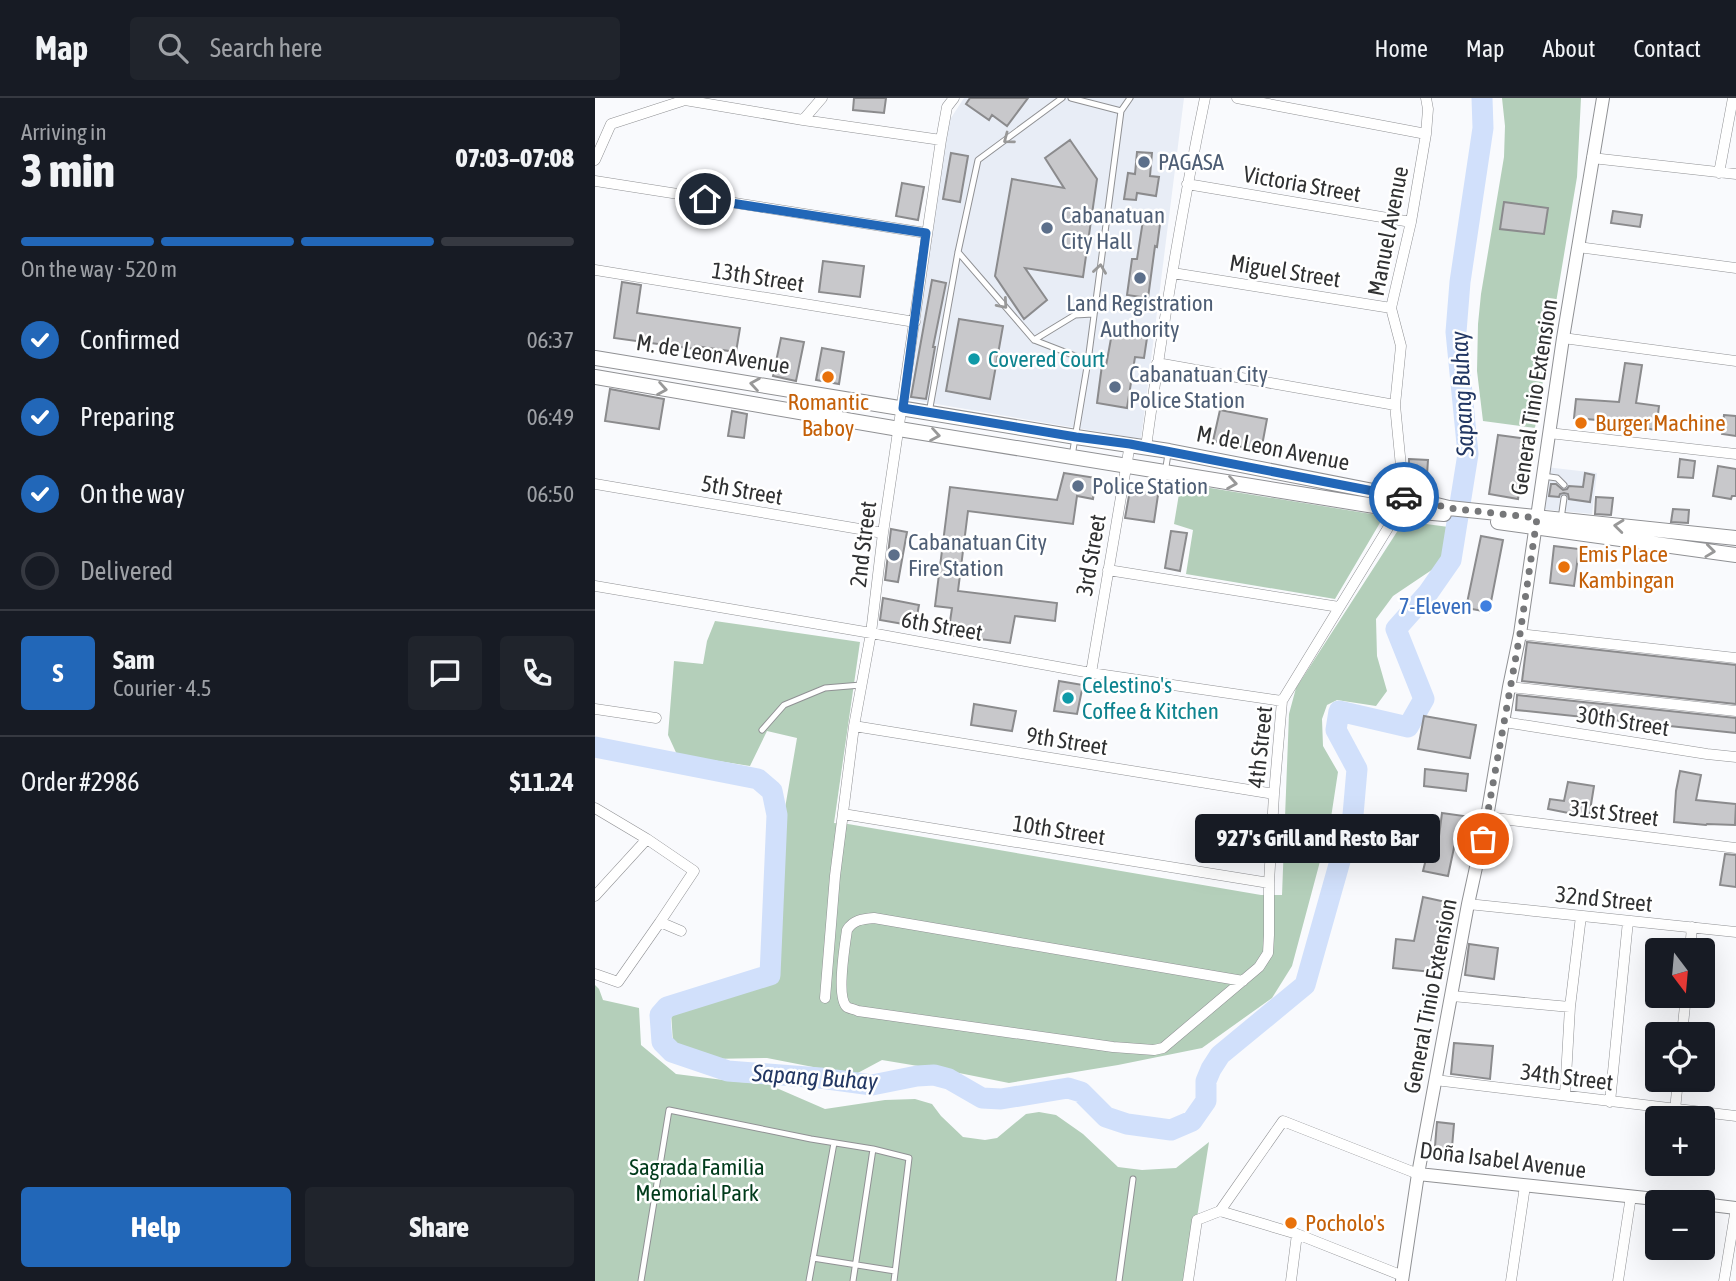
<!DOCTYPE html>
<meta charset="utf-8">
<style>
:root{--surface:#171b24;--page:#20242c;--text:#f1f3f6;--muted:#9ea1a6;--line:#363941;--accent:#2267b8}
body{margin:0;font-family:"Asap Condensed",sans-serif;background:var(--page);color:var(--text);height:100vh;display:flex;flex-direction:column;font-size:26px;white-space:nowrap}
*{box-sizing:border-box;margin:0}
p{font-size:23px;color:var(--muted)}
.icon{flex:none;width:38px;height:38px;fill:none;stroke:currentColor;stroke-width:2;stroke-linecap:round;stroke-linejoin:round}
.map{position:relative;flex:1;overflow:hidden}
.panel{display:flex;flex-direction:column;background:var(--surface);width:595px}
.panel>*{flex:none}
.needle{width:46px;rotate:164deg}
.tools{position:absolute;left:1050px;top:840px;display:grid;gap:14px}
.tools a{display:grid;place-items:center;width:70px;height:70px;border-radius:7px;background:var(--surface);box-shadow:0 7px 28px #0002;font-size:35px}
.pin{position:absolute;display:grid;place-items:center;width:60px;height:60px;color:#fff;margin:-30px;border:4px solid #fff;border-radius:50%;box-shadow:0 2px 7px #0007}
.courier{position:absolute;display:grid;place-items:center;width:70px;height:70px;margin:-35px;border:5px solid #2267b8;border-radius:50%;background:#fff;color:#222;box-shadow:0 2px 9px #0007}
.bubble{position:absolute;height:49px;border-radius:7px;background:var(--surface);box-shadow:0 7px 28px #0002;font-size:23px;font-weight:800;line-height:49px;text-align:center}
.overview em{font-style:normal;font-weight:800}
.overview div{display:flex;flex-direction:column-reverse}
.overview{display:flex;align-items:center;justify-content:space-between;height:119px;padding:0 21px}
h1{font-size:46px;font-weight:800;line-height:52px}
.bar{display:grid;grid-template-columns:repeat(4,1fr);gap:10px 7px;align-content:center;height:84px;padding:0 21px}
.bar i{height:9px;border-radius:5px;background:var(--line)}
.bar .selected{background:var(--accent)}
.bar p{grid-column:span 4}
.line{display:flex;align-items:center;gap:18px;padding:0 21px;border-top:2px solid var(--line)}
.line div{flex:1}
.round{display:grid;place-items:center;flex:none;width:74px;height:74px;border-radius:7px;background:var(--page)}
ol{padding:0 21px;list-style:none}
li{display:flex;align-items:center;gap:21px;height:77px}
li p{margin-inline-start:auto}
li .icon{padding:7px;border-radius:50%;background:var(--accent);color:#fff;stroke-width:4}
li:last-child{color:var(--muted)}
li i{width:38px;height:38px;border:4px solid var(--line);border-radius:50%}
.button{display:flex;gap:14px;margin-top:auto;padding:14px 21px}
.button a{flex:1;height:80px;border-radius:7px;background:var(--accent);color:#fff;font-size:28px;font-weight:800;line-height:80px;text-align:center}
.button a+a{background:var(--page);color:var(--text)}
header{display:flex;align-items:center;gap:42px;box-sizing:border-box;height:98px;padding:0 35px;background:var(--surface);border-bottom:2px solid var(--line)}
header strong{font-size:33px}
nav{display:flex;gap:38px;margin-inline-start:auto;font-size:24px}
.search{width:490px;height:63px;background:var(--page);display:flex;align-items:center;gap:18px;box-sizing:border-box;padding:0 24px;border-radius:7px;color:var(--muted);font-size:26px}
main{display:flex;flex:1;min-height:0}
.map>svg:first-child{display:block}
.built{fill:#e8edf6}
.green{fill:#b4cfba}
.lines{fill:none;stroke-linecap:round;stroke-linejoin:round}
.river{stroke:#d1e0fb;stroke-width:21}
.building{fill:#c8c8cb;stroke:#8b8b8d;stroke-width:2}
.service-casing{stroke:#909194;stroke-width:7}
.minor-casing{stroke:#909194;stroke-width:11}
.tertiary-casing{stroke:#909194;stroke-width:14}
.secondary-casing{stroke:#909194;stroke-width:16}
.service{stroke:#fff;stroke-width:5}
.minor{stroke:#fff;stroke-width:10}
.tertiary{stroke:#fff;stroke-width:12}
.secondary{stroke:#fff;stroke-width:14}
.oneway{stroke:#989898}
.done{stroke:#767779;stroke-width:7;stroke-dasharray:0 12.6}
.route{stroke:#2267b8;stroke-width:9}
.service-dot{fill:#5c6f8a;stroke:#fff;stroke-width:2.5}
.culture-dot{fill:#0f9aa8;stroke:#fff;stroke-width:2.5}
.food-dot{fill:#e8710a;stroke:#fff;stroke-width:2.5}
.shop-dot{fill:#3f7fe0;stroke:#fff;stroke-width:2.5}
.labels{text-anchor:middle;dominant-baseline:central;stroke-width:5;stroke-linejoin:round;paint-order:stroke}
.service-label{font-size:23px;fill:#4e5e75;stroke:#fff;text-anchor:start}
.street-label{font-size:23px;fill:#303132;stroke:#fff}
.culture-label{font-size:23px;fill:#0d838f;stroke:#fff;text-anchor:start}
.food-label{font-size:23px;fill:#c56008;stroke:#fff;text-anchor:start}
.shop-label{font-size:23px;fill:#366cbe;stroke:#fff;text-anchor:end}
.park-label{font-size:23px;fill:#003b1b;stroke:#fff}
.water-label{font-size:24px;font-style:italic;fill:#223763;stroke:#fff}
</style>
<header>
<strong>Map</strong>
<div class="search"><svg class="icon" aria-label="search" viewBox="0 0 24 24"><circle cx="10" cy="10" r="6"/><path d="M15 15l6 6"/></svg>Search here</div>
<nav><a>Home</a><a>Map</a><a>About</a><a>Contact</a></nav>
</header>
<main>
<section class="panel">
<div class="overview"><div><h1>3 min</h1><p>Arriving in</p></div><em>07:03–07:08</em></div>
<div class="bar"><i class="selected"></i><i class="selected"></i><i class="selected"></i><i></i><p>On the way · 520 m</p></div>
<ol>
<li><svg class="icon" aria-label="check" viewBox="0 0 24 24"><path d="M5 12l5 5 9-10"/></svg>Confirmed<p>06:37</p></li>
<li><svg class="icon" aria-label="check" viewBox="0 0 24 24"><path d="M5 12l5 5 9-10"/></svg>Preparing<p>06:49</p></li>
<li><svg class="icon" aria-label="check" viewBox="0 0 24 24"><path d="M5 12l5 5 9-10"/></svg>On the way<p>06:50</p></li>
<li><i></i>Delivered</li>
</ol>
<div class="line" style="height:126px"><b class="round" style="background:var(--accent);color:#fff">S</b><div><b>Sam</b><p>Courier · 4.5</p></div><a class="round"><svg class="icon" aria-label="chat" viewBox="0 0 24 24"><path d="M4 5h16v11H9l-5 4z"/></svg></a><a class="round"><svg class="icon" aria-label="phone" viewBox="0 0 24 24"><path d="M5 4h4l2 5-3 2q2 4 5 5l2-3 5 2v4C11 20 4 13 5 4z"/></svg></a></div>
<div class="line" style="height:91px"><div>Order #2986</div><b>$11.24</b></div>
<div class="button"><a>Help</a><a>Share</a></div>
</section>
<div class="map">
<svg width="1141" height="1183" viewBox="0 0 1141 1183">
<rect width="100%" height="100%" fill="#f9fafd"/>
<path class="built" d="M369,0H589L546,341L312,301L354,23Z
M951,369L1002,375L997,416L946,411Z"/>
<path class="green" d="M907,0H986L982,79L940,330L888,323L882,273L883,226L886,196L909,59L910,28Z
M594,385L603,388L789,418L740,501L591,476L598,432L579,426L585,390Z
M809,423L861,430L853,461L798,498L781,521L782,558L792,593L781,608L742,602L732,607L727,621L728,648L743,674L735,726L697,868L677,900L607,950L523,967L414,985L359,974L287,962L259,977L172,960L114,961L78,944L76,914L183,884L188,722L202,640L172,633L155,668L117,662L84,661L73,637L79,563L108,566L112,543L120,523L265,544L239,725L253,726L666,797H687L694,616L701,590Z
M0,887L4,891L8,902L44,910L46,947L81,976L144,984L170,985L230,1011L290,1002L320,1001L337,1006L346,1018L368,1039L390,1042L402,1040L431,1016L444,1014L461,1017L488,1036L523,1069L547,1072L581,1070L614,1044L592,1183H0Z"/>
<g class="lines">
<path class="river" d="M0,649L163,681L177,693L182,717L175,877L72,909L65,917L67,944L77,954L133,973L225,980L277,987L322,978L339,977L354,981L387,1000L406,1001L473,990L486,994L511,1019L532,1026L576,1032L597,1023L611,1003V983L616,971L625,957L710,887L758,717L762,671L741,632L744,613L813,629L829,601L801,531L833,495L856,462L873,356L861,234L865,184L888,30L887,0"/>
</g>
<path class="building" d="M259,0H291L289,15L258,12Z
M375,0H433L412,28L397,17L394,22L371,6Z
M475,42L502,81L488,179L430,170L452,202L429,221L400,178L417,81L469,90L450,60Z
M542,54L557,55L555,78L564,79L561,98L542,95L541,102L529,101L533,75L540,76Z
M356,55L373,58L365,104L348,101Z
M307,85L329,89L323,122L301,118Z
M909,104L953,110L949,136L905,131Z
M1018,113L1047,117L1045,129L1016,125Z
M549,116L566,119L562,149L560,148L553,200L532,197L537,161H542Z
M228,163L269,168L265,199L224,194Z
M337,182L351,185L338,249H340L331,301L316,299Z
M27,184L46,187L42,215L145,230L141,254L100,248V251L19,240Z
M364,221L408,228L395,301L351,293Z
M517,235L552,240L549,260L540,259L532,310L502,305L507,267L511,268Z
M186,240L209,244L201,283L178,278Z
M227,250L249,254L244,286L221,282Z
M1030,265L1047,267L1041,305L1064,308L1061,332L1018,325V328L1002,326V322L979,320L981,301L1024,304Z
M15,291L69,301L64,331L10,323Z
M625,312L672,321L666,353L618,343Z
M137,313L152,316L149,340L133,338Z
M1129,317L1141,318V338L1127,336Z
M903,337L932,341L923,401L894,396Z
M814,361L833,362L832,377L814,376Z
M1085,361L1100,363L1098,380L1083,379Z
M1123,368L1141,371V398H1137L1136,401L1118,398Z
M469,375L501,380L498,401L482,398L478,426L373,413L363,493L462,505L460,523L420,518L415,545L353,537L357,510L340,508L355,389L462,402Z
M990,375L999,377L995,404L974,401L973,396L969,395L965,396L964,399L954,398L956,386H961L968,392L972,391L974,388L988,389Z
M535,392L562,396L563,397L559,424L530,420Z
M1001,399L1018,400L1016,417L1000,416Z
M1078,411L1094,412L1093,425L1076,424Z
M296,431L312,434L303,484L290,482Z
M576,433L592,435L585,473L570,470Z
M886,438L908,442L894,514L871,510Z
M959,448L984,451L979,488L955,485Z
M288,500L324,507L320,528L285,522Z
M932,544L1141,567V606L927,583Z
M464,583L488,587L482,616L459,613Z
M922,597L1141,620V635L921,612Z
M379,606L421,613L417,633L376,627Z
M829,618L881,627L875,660L823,651Z
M830,671L873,676L871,693L829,688Z
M1085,673L1106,677L1101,702L1141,706L1140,727L1112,726L1111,727L1079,724L1081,693Z
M973,684L999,688L994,719L953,711L955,701L969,703Z
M847,715L869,718L865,746L860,745L853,778L828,773L835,745L843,746Z
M1130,756L1141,757V789L1125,787Z
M828,799L851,804L843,842L841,841L837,874L798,870L801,841L819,843Z
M874,846L903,850L899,881L870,877Z
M859,945L898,948L895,981L856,976Z
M842,1024L859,1026L856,1061L839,1060Z"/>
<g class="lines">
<g class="service-casing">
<path id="service" d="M476,0L526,13
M363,154L439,242L493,263
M439,242L480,217L498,216
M334,315L363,154L383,62L467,0
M477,358L493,263L526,13L535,0
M948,378L962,380L969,387
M567,394L573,356
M966,421L969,400
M167,632L189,607L230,590L266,587
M218,1160L300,1173
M46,1183L74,1012L216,1041L278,1051L314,1060L299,1183
M214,1183L239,1045
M258,1183L278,1051
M524,1183L538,1081"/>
</g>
<g class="minor-casing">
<path id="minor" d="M642,0L831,36
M208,22L227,0
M997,60L1141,76
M0,62L16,26L90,2L208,22L346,42
M1124,75L1138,0
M0,83L331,135
M592,86L816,124
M983,149L1141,170
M0,172L320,224
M578,175L796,210
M968,240L1141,263
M562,265L800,307
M954,335L1141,356
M551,349C567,232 586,115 610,0
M0,386L288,435
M513,472L744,509
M0,488L276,535L496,575L687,603
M925,536L1141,560
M496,575L535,346
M914,589L1141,613
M0,611L61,620
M909,624L1112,656L1141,659
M259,628L679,696
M0,710L52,741L99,773L65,824
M248,716L674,785
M892,719L1141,750
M0,798L52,741
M873,806L1141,834
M1095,852L1097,829
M0,876L23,884L65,824L86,833
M648,883L279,820C267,821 258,822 252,832C250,846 241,900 252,909C253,910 262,912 263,913L518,949L559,952L568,950L664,869L673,855L674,837V785L679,696L687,603L804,412L809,399L800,307L806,248L796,210L816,124L831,36L833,11L831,0
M857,898L975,909
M230,900L240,778L259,628L276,535L288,435L346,42L352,9L359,0
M1087,936L1091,898
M840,982L1141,1018
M970,997L975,909L986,818
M1015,1004L1033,823
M1080,1012L1083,982
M625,1113L702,1136L808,1178
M593,1183L602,1122L625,1113L688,1023L823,1076
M696,1183L702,1136
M916,1183L930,1088
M1023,1183L1036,1098
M1129,1183L1141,1110"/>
</g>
<g class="tertiary-casing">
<path id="tertiary" d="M823,1076L1089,1104
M1108,1106L1141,1110
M807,1183L823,1076L873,806L892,719L914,589L925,536L968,240L1008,0"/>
</g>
<g class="secondary-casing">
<path id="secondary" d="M0,260L481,339L574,353L809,399L854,410L1141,440
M0,279L304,331L804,412L849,416
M903,424L1141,457"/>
</g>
<use href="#service" class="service"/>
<use href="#minor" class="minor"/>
<use href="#tertiary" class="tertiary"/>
<use href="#secondary" class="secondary"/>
</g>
<defs><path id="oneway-chevron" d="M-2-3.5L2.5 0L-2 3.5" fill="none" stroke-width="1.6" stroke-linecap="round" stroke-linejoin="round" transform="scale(1.75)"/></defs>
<g class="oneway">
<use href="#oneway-chevron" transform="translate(413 41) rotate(143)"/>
<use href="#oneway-chevron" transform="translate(505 171) rotate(-82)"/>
<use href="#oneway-chevron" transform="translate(408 206) rotate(49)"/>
<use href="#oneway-chevron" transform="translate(160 286) rotate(-171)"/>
<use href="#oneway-chevron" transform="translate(67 291) rotate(10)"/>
<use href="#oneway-chevron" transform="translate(340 337) rotate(9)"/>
<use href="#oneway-chevron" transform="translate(637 385) rotate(9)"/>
<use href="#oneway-chevron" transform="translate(1024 428) rotate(-174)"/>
<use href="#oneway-chevron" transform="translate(1115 453) rotate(7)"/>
</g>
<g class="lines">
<path class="done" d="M809,399L854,410L942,420L925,536L888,741"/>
<path class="route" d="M110,101L331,135L308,310L481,339L535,346L809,399"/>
</g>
<g class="service-dot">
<circle cx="549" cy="64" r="7"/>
<circle cx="452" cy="130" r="7"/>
<circle cx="545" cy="180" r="7"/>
<circle cx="520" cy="289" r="7"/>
<circle cx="483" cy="388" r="7"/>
<circle cx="299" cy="457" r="7"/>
</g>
<g class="culture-dot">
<circle cx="379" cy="261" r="7"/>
<circle cx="473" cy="600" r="7"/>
</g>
<g class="food-dot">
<circle cx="233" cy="279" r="7"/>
<circle cx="986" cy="325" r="7"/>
<circle cx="969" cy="469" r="7"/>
<circle cx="696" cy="1125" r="7"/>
</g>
<circle class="shop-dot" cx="891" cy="508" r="7"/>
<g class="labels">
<g class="service-label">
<text x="563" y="64">PAGASA</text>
<text x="466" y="117">Cabanatuan<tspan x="466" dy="26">City Hall</tspan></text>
<text x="545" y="205" text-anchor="middle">Land Registration<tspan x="545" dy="26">Authority</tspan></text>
<text x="534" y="276">Cabanatuan City<tspan x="534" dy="26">Police Station</tspan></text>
<text x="497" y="388">Police Station</text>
<text x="313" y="444">Cabanatuan City<tspan x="313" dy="26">Fire Station</tspan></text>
</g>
<g class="street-label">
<text transform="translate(707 86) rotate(10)">Victoria Street</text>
<text transform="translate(793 133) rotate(-79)">Manuel Avenue</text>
<text transform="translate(690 173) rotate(9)">Miguel Street</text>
<text transform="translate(163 179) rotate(9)">13th Street</text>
<text transform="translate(118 256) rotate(9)">M. de Leon Avenue</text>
<text transform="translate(939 299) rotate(-81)">General Tinio Extension</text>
<text transform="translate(678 350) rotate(11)">M. de Leon Avenue</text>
<text transform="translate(147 392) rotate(10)">5th Street</text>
<text transform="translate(268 446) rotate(-83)">2nd Street</text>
<text transform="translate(496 457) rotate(-80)">3rd Street</text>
<text transform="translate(347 528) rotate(10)">6th Street</text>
<text transform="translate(1028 623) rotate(9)">30th Street</text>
<text transform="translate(472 643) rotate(9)">9th Street</text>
<text transform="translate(665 649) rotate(-84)">4th Street</text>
<text transform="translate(1019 715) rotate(7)">31st Street</text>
<text transform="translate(464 732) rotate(9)">10th Street</text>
<text transform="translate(1009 801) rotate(6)">32nd Street</text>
<text transform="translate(835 898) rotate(-79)">General Tinio Extension</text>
<text transform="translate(972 979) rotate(7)">34th Street</text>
<text transform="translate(908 1062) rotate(7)">Doña Isabel Avenue</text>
</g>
<g class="culture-label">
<text x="393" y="261">Covered Court</text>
<text x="487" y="587">Celestino's<tspan x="487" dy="26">Coffee &amp; Kitchen</tspan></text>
</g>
<g class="food-label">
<text x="233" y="304" text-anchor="middle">Romantic<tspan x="233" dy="26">Baboy</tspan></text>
<text x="1000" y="325">Burger Machine</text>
<text x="983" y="456">Emis Place<tspan x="983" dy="26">Kambingan</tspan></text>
<text x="710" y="1125">Pocholo's</text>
</g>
<g class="shop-label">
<text x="877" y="508">7-Eleven</text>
</g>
<g class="park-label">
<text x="102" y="1069">Sagrada Familia<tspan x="102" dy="26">Memorial Park</tspan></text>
</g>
<g class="water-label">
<text transform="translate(867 296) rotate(-93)">Sapang Buhay</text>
<text transform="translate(220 979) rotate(4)">Sapang Buhay</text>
</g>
</g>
</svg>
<div class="tools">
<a><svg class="needle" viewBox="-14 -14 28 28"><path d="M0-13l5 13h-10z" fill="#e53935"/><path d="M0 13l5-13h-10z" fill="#9ea1a6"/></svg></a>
<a><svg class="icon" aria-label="locate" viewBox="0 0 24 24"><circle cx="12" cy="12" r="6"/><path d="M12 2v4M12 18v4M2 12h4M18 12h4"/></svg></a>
<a>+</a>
<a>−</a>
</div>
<div class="pin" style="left:888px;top:741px;background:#ea580c"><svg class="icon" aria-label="bag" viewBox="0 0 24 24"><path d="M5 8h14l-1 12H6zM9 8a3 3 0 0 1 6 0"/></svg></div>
<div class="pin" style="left:110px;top:101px;background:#1f2937"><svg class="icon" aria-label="home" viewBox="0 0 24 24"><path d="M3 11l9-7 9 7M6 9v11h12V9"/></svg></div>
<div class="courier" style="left:809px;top:399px"><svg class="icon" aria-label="car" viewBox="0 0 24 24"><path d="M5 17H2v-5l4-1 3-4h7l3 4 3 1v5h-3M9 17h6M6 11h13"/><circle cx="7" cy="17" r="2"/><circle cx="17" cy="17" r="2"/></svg></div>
<div class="bubble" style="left:600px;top:716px;width:245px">927's Grill and Resto Bar</div>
</div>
</main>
